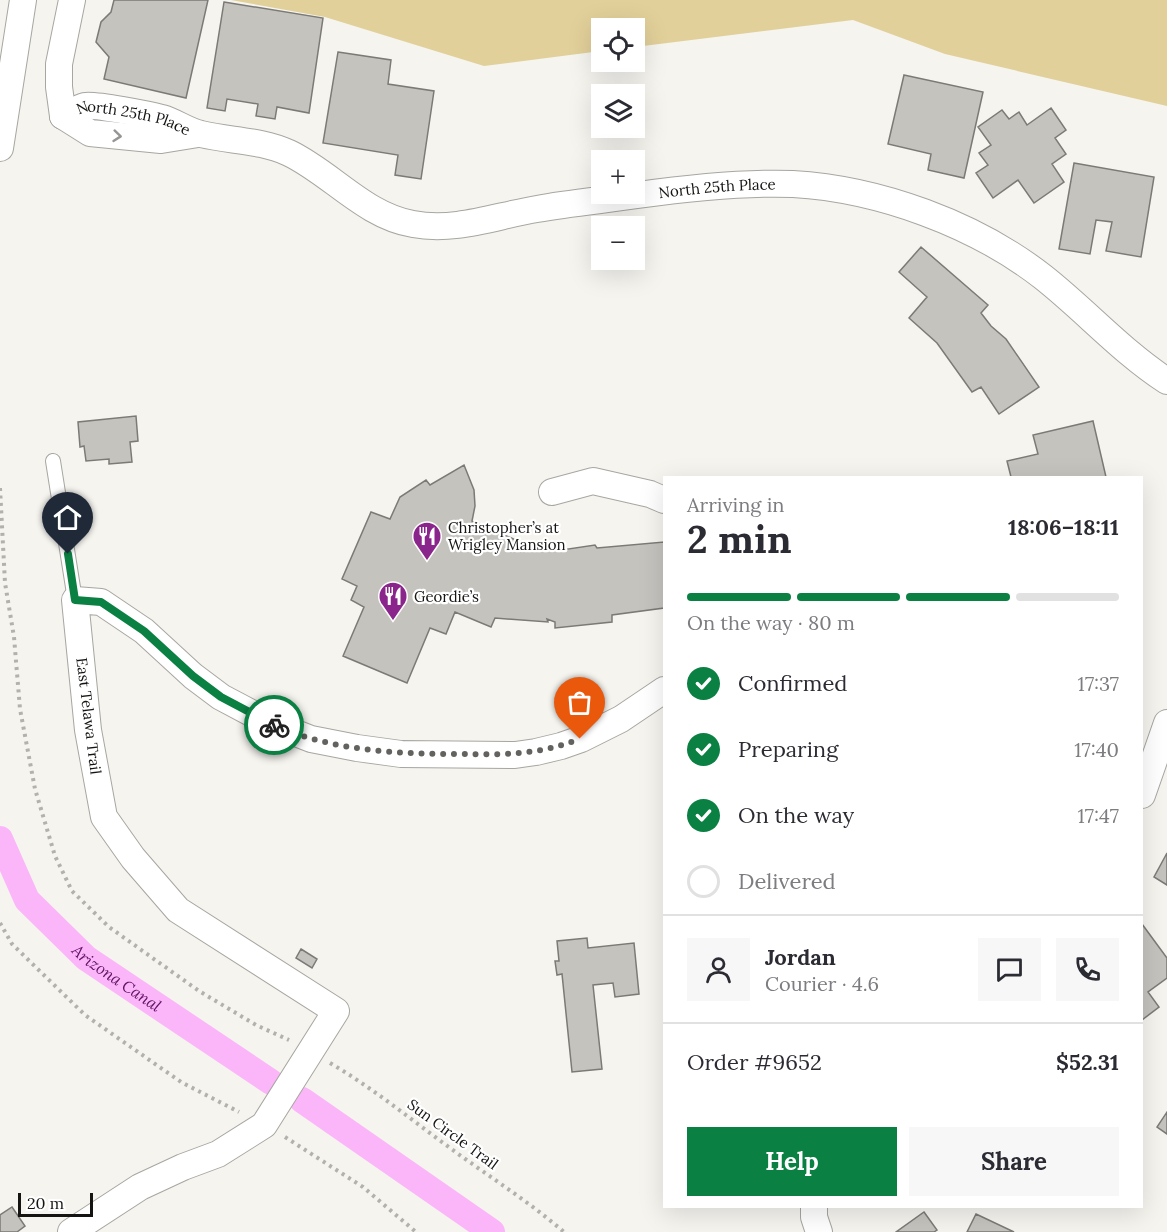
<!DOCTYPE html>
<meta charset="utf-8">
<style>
:root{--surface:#fff;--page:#f7f7f7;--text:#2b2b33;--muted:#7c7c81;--line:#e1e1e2;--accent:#0b8043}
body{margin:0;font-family:Lora,serif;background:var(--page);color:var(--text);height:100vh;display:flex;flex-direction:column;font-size:22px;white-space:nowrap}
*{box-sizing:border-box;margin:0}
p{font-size:20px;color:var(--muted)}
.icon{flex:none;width:33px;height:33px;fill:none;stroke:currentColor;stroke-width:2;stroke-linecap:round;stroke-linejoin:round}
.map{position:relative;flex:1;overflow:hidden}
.details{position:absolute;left:663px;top:476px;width:480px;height:732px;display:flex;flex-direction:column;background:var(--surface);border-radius:0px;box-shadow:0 6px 24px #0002}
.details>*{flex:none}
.fabs{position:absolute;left:591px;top:18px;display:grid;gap:12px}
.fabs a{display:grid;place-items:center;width:54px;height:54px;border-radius:0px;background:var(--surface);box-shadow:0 6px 24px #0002;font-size:30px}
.scale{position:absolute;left:18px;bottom:15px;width:75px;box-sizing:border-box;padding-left:6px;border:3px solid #151412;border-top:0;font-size:16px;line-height:21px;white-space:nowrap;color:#151412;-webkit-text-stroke:4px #fff;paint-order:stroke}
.pin{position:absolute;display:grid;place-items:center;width:51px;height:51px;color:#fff;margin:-62px -26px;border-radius:50% 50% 50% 0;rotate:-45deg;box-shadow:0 0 6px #0007}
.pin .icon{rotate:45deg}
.courier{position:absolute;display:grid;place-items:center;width:60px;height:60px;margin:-30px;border:4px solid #0b8043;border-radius:50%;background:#fff;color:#222;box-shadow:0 2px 8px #0007}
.headline em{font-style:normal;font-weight:800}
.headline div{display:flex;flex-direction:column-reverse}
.headline{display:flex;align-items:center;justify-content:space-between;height:102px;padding:0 24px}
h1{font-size:39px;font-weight:800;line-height:45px}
.bar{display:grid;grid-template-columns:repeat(4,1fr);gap:9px 6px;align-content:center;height:72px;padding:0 24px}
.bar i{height:8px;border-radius:4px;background:var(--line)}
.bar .selected{background:var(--accent)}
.bar p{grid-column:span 4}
.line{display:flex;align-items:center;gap:15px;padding:0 24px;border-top:2px solid var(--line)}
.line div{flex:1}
.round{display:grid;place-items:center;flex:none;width:63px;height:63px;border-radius:0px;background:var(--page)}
ol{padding:0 24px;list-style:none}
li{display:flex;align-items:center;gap:18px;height:66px}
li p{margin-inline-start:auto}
li .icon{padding:6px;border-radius:50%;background:var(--accent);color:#fff;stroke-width:4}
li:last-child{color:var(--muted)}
li i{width:33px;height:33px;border:3px solid var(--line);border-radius:50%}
.primary-button{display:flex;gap:12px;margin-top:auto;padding:12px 24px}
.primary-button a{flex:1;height:69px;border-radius:0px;background:var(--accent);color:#fff;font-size:24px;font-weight:800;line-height:69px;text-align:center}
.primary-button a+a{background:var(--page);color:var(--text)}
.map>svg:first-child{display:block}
.green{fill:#e2d09a}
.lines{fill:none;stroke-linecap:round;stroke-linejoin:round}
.canal{stroke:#fbb6f9;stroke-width:26}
.building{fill:#c5c3be;stroke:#7c7a76;stroke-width:1.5}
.lane-casing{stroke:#a7a6a1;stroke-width:16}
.street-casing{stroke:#a7a6a1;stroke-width:28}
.path{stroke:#b2b1ac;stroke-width:4;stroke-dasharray:3 4.5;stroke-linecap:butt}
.lane{stroke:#fff;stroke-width:14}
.street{stroke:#fff;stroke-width:26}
.oneway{stroke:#969594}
.done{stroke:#63625f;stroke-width:6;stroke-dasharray:0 10.8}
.route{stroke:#0b8043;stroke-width:8}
.labels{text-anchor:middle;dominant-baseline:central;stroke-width:4.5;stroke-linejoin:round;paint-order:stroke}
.street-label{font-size:15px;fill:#151412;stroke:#fff}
.poi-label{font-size:15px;fill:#151412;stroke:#fff;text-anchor:start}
.water-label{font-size:16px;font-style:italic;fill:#621364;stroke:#fff}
</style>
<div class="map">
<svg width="1167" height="1232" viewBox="0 0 1167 1232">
<rect width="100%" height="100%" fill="#f5f4ef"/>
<path class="green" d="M231,0H1167V106L945,54L853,20L635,47L634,28H602L601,51L484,66L325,17Z"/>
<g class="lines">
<g class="canal">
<path id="s1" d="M0,839L27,900L86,958L271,1082"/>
<path d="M302,1100L492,1232"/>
</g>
</g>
<path class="building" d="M114,0H208L186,98L104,79L109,57L96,42L101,22L111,12Z
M224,2L323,18L309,113L277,107L275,119L256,116L258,104L227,99L225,111L207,108Z
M338,52L391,60L388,84L434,91L421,179L395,175L398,155L323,143Z
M904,75L983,92L964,178L928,170L931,154L888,144Z
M1051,108L1066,130L1055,138L1066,154L1052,164L1064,182L1034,203L1018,180L993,198L976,173L988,165L979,153L991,145L978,127L1002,110L1009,119L1019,112L1027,125Z
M1074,163L1154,177L1141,257L1106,251L1112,222L1096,220L1090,254L1059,249Z
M921,247L988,305L981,313L991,326L1006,339L1039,387L999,414L981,387L972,392L937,343L909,318L927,297L899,272Z
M136,416L138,441L130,442L132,462L109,464V459L86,461L84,446L80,447L78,422Z
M1093,421L1106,477H1011L1007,461L1038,454L1033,435Z
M464,465L474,490L475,506L472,521L518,541L562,548V550L595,545L597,548L664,542V608L612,615V622L555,628V622L547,619L548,622L495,618L491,627L455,612L446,634L430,628L407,683L343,656L364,607L351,600L357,586L342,579L371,512L390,519L400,497L426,480L430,485Z
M1167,853V885L1154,877Z
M1142,924L1167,958V978L1148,992L1159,1007L1142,1020Z
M587,938L588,948L634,943L639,994L615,997L613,983L593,985L602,1069L572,1072L562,974L557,975L555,961H559L557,941Z
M301,949L317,959L312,968L296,958Z
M1167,1112V1134L1157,1127Z
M12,1207L25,1226L17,1232H0V1215Z
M924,1212L937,1230L934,1232H896Z
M976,1214L1014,1232H967Z"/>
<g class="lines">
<g class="lane-casing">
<path id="lane" d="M53,461L75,600"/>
</g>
<g class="street-casing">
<g id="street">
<path id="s2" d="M63,116C70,113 78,108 85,106C95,104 150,115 162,118C176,122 187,131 201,134C230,141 261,140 289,153C331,173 365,216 413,224C455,232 495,216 537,209C570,203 604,200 638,195C689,188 742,182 793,184C879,189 975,224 1043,277C1085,310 1122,352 1167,381"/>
<path d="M63,116L90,133L161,140L198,134"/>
<path d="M63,116L59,87V64L72,0"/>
<path d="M0,148L23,0"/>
<path d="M552,492L593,481L650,494L664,500"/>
<path d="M1142,795L1167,723"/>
<path d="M814,1206V1217L819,1232"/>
<path d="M71,1232L140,1187L183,1167L218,1154L264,1125L336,1011L178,910L133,858L104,817L88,730L75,600L101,602L144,631L193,676L221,697L270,723L311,739L357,748L401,754L515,755L536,752L561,746L581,739L621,719L664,690"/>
</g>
</g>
<path class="path" d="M0,488L5,583L14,637L20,709L35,789L55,856L72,891L109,927L199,991L256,1025L289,1040
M0,923L12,944L85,1015L181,1082L239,1112
M330,1063C371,1087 408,1117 446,1145C485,1174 527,1200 564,1232
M285,1137L363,1187L416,1232"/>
<use href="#lane" class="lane"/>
<use href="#street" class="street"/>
</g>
<defs><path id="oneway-chevron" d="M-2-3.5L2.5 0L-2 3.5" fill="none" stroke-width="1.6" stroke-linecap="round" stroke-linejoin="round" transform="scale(1.5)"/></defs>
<use class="oneway" href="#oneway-chevron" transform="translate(117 136) rotate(6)"/>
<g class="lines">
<path class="done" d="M274,725C287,730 300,736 313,739C360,752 410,754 459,754C504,755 537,755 580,739"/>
<path class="route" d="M68,554L75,600L101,602L144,631L193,676L221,697L274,725"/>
</g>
<defs>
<g id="restaurant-pin" transform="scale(1.5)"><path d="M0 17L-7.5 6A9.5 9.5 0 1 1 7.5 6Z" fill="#8a258c" stroke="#fff"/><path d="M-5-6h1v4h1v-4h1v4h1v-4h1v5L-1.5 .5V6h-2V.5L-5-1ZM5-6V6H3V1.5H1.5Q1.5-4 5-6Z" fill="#fff"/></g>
</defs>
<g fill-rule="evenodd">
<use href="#restaurant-pin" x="427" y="536"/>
<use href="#restaurant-pin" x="393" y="596"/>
</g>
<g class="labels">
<g class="street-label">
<text stroke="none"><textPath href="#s2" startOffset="74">North 25th Place</textPath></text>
<text stroke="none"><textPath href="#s2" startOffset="686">North 25th Place</textPath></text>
<text transform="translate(89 716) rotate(83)">East Telawa Trail</text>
<text transform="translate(453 1134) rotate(36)">Sun Circle Trail</text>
</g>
<g class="poi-label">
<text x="448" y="527">Christopher’s at<tspan x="448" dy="17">Wrigley Mansion</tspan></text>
<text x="414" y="596">Geordie’s</text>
</g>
<g class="water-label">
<text stroke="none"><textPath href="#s1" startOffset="186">Arizona Canal</textPath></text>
</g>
</g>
</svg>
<div class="fabs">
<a><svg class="icon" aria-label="locate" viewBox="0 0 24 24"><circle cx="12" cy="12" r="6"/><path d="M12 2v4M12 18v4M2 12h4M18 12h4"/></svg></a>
<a><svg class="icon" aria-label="layers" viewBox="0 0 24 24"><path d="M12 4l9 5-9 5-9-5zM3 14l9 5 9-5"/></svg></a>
<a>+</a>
<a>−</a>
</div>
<div class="scale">20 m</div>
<div class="pin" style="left:580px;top:739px;background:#ea580c"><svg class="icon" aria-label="bag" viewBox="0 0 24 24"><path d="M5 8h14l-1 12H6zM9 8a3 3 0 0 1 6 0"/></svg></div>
<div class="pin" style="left:68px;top:554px;background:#1f2937"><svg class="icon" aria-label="home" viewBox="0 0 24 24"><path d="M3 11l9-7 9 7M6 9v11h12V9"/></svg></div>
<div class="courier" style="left:274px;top:725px"><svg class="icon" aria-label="bike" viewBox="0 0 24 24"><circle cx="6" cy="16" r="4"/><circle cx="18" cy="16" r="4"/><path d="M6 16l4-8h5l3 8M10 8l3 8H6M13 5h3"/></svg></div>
<section class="details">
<div class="headline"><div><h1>2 min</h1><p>Arriving in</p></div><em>18:06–18:11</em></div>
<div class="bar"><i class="selected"></i><i class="selected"></i><i class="selected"></i><i></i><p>On the way · 80 m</p></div>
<ol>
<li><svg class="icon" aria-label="check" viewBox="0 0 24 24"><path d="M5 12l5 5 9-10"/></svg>Confirmed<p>17:37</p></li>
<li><svg class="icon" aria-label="check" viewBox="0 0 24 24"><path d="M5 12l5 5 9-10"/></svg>Preparing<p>17:40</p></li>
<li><svg class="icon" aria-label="check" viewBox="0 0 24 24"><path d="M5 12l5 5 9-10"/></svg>On the way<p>17:47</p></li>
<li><i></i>Delivered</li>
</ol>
<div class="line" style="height:108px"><a class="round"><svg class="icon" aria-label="person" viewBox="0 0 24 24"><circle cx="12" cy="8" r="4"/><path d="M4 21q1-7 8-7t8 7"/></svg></a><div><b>Jordan</b><p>Courier · 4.6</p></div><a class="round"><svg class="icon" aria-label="chat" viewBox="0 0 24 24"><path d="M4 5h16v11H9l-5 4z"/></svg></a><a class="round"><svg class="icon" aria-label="phone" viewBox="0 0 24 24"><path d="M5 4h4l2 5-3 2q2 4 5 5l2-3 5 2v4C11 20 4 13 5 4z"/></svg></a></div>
<div class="line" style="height:78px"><div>Order #9652</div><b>$52.31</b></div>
<div class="primary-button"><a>Help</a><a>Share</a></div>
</section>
</div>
